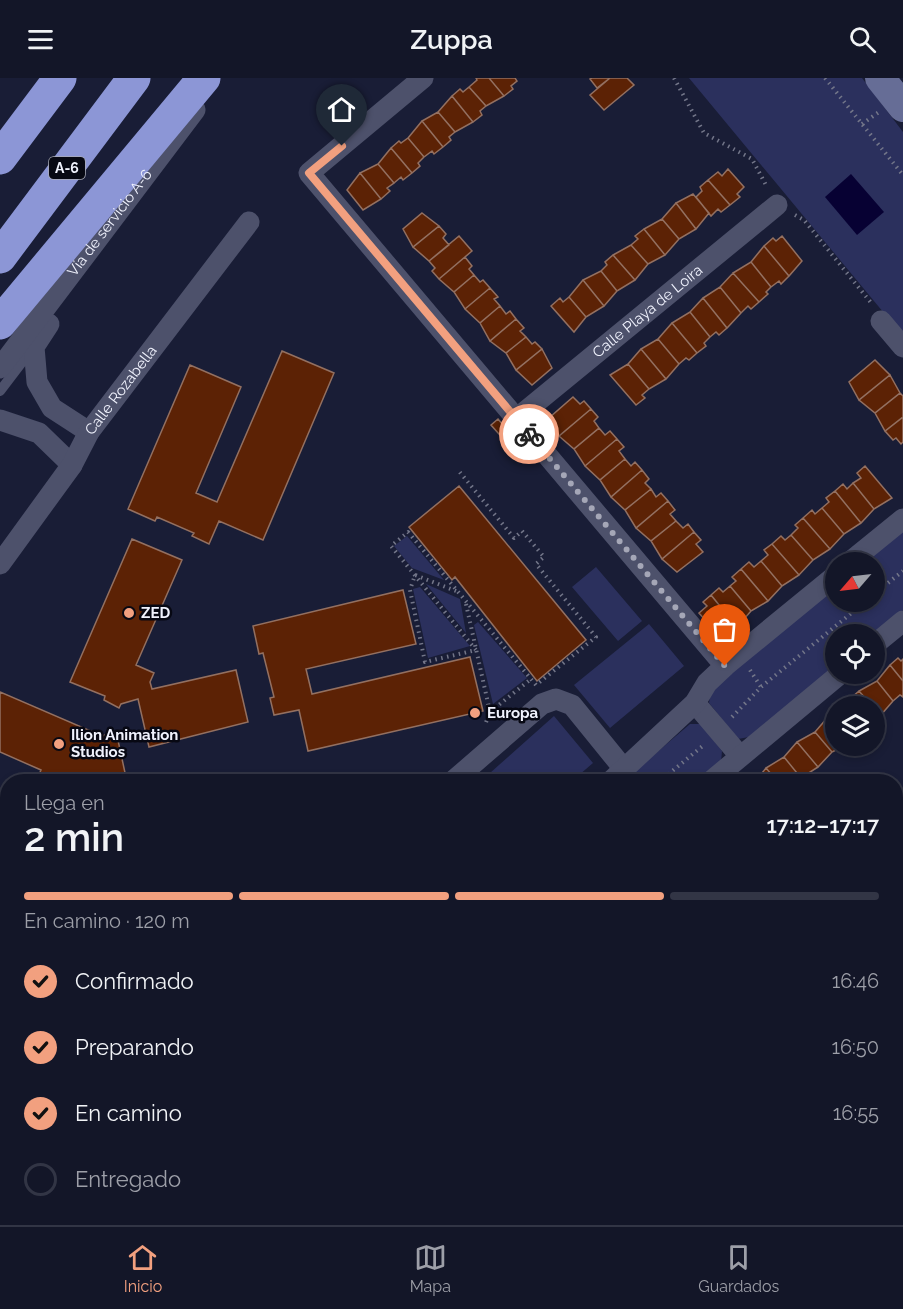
<!DOCTYPE html>
<html lang="es">
<meta charset="utf-8">
<style>
:root{--surface:#131628;--page:#1c1f30;--text:#f1f3f6;--muted:#9d9fa8;--line:#323545;--accent:#f2a07f}
body{margin:0;font-family:Raleway,sans-serif;background:var(--page);color:var(--text);height:100vh;display:flex;flex-direction:column;font-size:22px;white-space:nowrap}
*{box-sizing:border-box;margin:0}
p{font-size:20px;color:var(--muted)}
.icon{flex:none;width:33px;height:33px;fill:none;stroke:currentColor;stroke-width:2;stroke-linecap:round;stroke-linejoin:round}
.map{position:relative;flex:1;overflow:hidden}
.details{position:absolute;left:0px;top:696px;width:903px;height:452px;display:flex;flex-direction:column;background:var(--surface);border-radius:24px 24px 0 0;box-shadow:0 3px 9px #0003,0 0 0 2px var(--line)}
.details>*{flex:none}
.needle{width:39px;rotate:242deg}
.tools{position:absolute;left:825px;top:474px;display:grid;gap:12px}
.tools a{display:grid;place-items:center;width:60px;height:60px;border-radius:50%;background:var(--surface);box-shadow:0 3px 9px #0003,0 0 0 2px var(--line);font-size:30px}
.pin{position:absolute;display:grid;place-items:center;width:51px;height:51px;color:#fff;margin:-62px -26px;border-radius:50% 50% 50% 0;rotate:-45deg;box-shadow:0 0 6px #0007}
.pin .icon{rotate:45deg}
.courier{position:absolute;display:grid;place-items:center;width:60px;height:60px;margin:-30px;border:4px solid #f2a07f;border-radius:50%;background:#fff;color:#222;box-shadow:0 2px 8px #0007}
.summary em{font-style:normal;font-weight:600}
.summary div{display:flex;flex-direction:column-reverse}
.summary{display:flex;align-items:center;justify-content:space-between;height:102px;padding:0 24px}
h1{font-size:39px;font-weight:600;line-height:45px}
.bar{display:grid;grid-template-columns:repeat(4,1fr);gap:9px 6px;align-content:center;height:72px;padding:0 24px}
.bar i{height:8px;border-radius:4px;background:var(--line)}
.bar .current{background:var(--accent)}
.bar p{grid-column:span 4}
ol{padding:0 24px;list-style:none}
li{display:flex;align-items:center;gap:18px;height:66px}
li p{margin-inline-start:auto}
li .icon{padding:6px;border-radius:50%;background:var(--accent);color:#111;stroke-width:4}
li:last-child{color:var(--muted)}
li i{width:33px;height:33px;border:3px solid var(--line);border-radius:50%}
header{display:flex;justify-content:space-between;align-items:center;height:78px;padding:0 24px;background:var(--surface);font-size:27px;font-weight:600}
.tabs{display:flex;justify-content:space-around;align-items:center;height:84px;border-top:2px solid var(--line);background:var(--surface);font-size:16px;color:var(--muted)}
.tabs a{display:grid;justify-items:center;gap:3px}
.tabs .current{color:var(--accent)}
.map>svg:first-child{display:block}
.green{fill:#2b305d}
.water{fill:#070133}
.building{fill:#5c2205;stroke:#937061;stroke-width:1.5}
.lines{fill:none;stroke-linecap:round;stroke-linejoin:round}
.path{stroke:#737689;stroke-width:4;stroke-dasharray:1.5 4.5;stroke-linecap:butt}
.lane{stroke:#4d516b;stroke-width:10}
.street{stroke:#4d516b;stroke-width:21}
.secondary{stroke:#666d96;stroke-width:30}
.highway{stroke:#8c96d6;stroke-width:33}
.done{stroke:#a5a7b7;stroke-width:6;stroke-dasharray:0 10.8}
.route{stroke:#f2a07f;stroke-width:8}
.poi-dot{fill:#f2a07f;stroke:#070813;stroke-width:2}
.labels{text-anchor:middle;dominant-baseline:central;stroke-width:5;stroke-linejoin:round;paint-order:stroke}
.shield{fill:#070813;stroke:#aaacb7;stroke-width:1.5}
.shield-label{font-size:14px;font-weight:bold;fill:#f0f2fd}
.street-label{font-size:15px;fill:#f0f2fd;stroke:#070813}
.poi-label{font-size:15px;font-weight:bold;fill:#f0f2fd;stroke:#070813;text-anchor:start}
</style>
<header><svg class="icon" aria-label="menu" viewBox="0 0 24 24"><path d="M4 6h16M4 12h16M4 18h16"/></svg>Zuppa<svg class="icon" aria-label="search" viewBox="0 0 24 24"><circle cx="10" cy="10" r="6"/><path d="M15 15l6 6"/></svg></header>
<div class="map">
<svg width="903" height="1147" viewBox="0 0 903 1147">
<rect width="100%" height="100%" fill="#191d36"/>
<path class="green" d="M689,0H862L903,54V258Z
M903,453V532L873,556H836L835,588L749,659L738,661L709,625L711,609L835,508L836,524H874V484H864Z
M407,458L444,502L412,490L394,468Z
M596,489L642,543L618,563L572,509Z
M426,506L460,521L466,555Z
M420,509L470,568L428,580L413,511Z
M478,544L527,600L493,626L474,547Z
M649,546L684,588L610,650L574,607Z
M554,638L593,685L572,703H527L524,700L526,703H481Z
M690,646H701L722,673L721,684L697,703L622,704Z
M101,1140H175L167,1147H92Z"/>
<path class="water" d="M851,96L884,134L857,157L825,119Z"/>
<path class="building" d="M476,0H489L504,18L486,28L469,9L477,2Z
M489,0H515L517,3L511,8L513,11L504,18Z
M592,0H610L597,10L590,1Z
M610,0H627L634,7L604,32L590,17Z
M469,9L486,28L480,33L482,37L473,44L452,18L460,11L463,14Z
M452,18L473,44L455,54L438,34Z
M438,34L455,54L449,59L451,62L443,69L422,43Z
M422,43L443,69L434,76L432,73L424,79L408,60Z
M408,60L424,79L418,85L420,88L412,95L391,70L399,63L401,65Z
M391,70L412,95L403,102L401,99L394,105L378,86Z
M378,86L394,105L387,110L390,113L381,121L360,95Z
M728,91L744,109L737,116L740,119L730,127L708,102L718,94L722,98Z
M360,95L381,121L363,132L347,112Z
M708,102L730,127L721,134L718,131L711,138L696,119L702,113L700,109Z
M693,116L709,135L696,151L676,125Z
M676,125L696,151L679,161L662,141Z
M422,135L439,148L413,169L403,151Z
M662,141L679,161L665,177L644,151Z
M439,148L446,156L443,160L449,167L429,183L413,169Z
M644,151L665,177L648,186L631,167L638,161L635,158Z
M459,158L472,173L439,201L432,193L435,190L429,183Z
M782,158L802,183L789,198L764,168L773,160L776,163Z
M631,167L648,186L635,202L613,177Z
M764,168L789,198L781,206L779,203L771,209L751,184Z
M613,177L635,202L617,213L601,193L607,187L605,184Z
M465,179L472,188L469,191L474,197L454,214L439,201Z
M751,184L771,209L766,214L768,216L759,224L733,195Z
M601,193L617,213L604,228L583,202Z
M733,195L759,224L751,231L748,228L741,235L720,209Z
M474,197L480,204L483,202L490,210L465,231L454,214Z
M583,202L604,228L586,239L569,219Z
M720,209L741,235L727,250L703,220Z
M490,210L498,219L494,221L500,228L480,245L465,231Z
M569,219L586,239L574,254L551,228L560,220L563,224Z
M703,220L727,250L719,257L716,254L710,259L690,234Z
M500,228L506,236L510,233L516,241L490,263L480,245Z
M690,234L710,259L704,265L706,268L697,275L672,245Z
M516,241L524,250L520,253L526,259L506,275L490,263Z
M672,245L697,275L689,282L686,280L679,286L658,261Z
M526,259L532,266L535,264L542,271L516,292L506,275Z
M658,261L679,286L666,301L641,271Z
M542,271L552,290L532,307L516,292Z
M641,271L666,301L649,311L628,286Z
M282,273L334,295L263,462L219,443L209,466L192,458L194,455L157,439L155,443L128,431L190,287L241,309L196,415L217,424Z
M875,282L890,297L859,322L849,304Z
M628,286L649,311L642,317L645,320L636,327L610,297Z
M890,297L900,315L875,335L859,322Z
M900,315L903,318V339L885,353L875,335Z
M573,319L580,326L584,323L591,331L559,358L549,340Z
M591,331L598,339L594,343L599,350L574,371L559,358Z
M903,339V364L901,366L896,360L893,362L885,353Z
M498,341L512,358L506,364L491,347Z
M599,350L605,357L610,353L617,361L585,388L574,371Z
M617,361L624,369L619,373L625,381L600,402L585,388Z
M625,381L631,388L635,384L642,392L611,419L600,402Z
M865,388L892,420L874,431L853,405L861,400L857,395Z
M642,392L649,401L645,405L651,411L625,432L611,419Z
M853,405L874,431L861,445L835,413L843,406L847,411Z
M459,408L586,562L537,603L455,499L452,502L409,449Z
M651,411L656,419L661,415L668,423L636,450L625,432Z
M835,413L861,445L844,456L822,430L829,424L826,420Z
M668,423L675,432L670,436L676,443L651,463L636,450Z
M822,430L844,456L830,471L803,440L812,432L815,436Z
M803,440L830,471L813,482L791,457L798,450L795,447Z
M676,443L683,450L688,446L694,454L662,481L651,463Z
M694,454L701,462L696,466L703,474L677,494L662,481Z
M791,457L813,482L799,497L772,466L781,458L785,462Z
M132,461L182,482L136,587L154,595L150,604L152,611L236,592L248,644L149,669L138,621L121,626L119,630L104,622L105,618L70,604Z
M772,466L799,497L782,508L761,483L768,477L764,472Z
M761,483L782,508L768,523L741,491L749,484L754,489Z
M741,491L768,523L751,533L730,508L736,503L732,499Z
M730,508L751,533L737,549L711,517L719,510L723,514Z
M403,512L416,566L306,591L312,616L470,579L483,633L308,673L299,632L274,637L270,620L274,619L263,575L259,576L253,548Z
M711,517L737,549L720,559L699,535L707,528L703,524Z
M898,580L901,583L903,581V603L890,587Z
M890,587L903,603V619L900,617L893,623L877,603Z
M877,603L893,623L880,638L859,613Z
M859,613L872,628H847L853,622L851,620Z
M0,614L102,658L116,653L127,704H36L41,692L0,674Z
M874,631L880,638L874,643Z
M836,632V648L828,639Z
M828,639L836,648V668H844L832,674L815,654Z
M815,654L832,674L818,689L797,664Z
M797,664L818,689L801,700L784,679Z
M784,679L801,700L797,704H778L766,690Z
M766,690L778,704H755Z
M8,706V847H7L0,844V724Z
M903,724V750L896,757V730Z
M903,750V764L902,765L896,757Z
M0,901L8,904V955L0,972Z
M223,1140H234L240,1147H214Z
M234,1140H259L265,1147H240Z
M259,1140H285L287,1143L282,1147H265Z
M356,1140H374L366,1147H360Z
M374,1140H403L395,1147H366Z
M403,1140H411L417,1147H395Z
M515,1140H530L521,1147Z
M530,1140H557L558,1141L552,1147H521Z
M654,1140H669L675,1147H649Z
M669,1140H695L701,1147H675Z
M695,1140H722V1141L714,1147L710,1144L701,1147Z
M810,1140H833L825,1147H816Z
M833,1140H859L861,1142L856,1147H825Z
M558,1141L561,1145L565,1142L569,1147H552Z"/>
<g class="lines">
<path class="path" d="M674,0L704,55L752,81L767,109
M825,0L903,97
M862,46L879,34
M795,137L804,142L872,226
M456,513L415,497L410,512L425,584L476,572L391,468L408,454L536,607L596,559L536,486L544,479L522,453L514,460L458,392
M874,516L903,493
M466,526L490,634L485,647
M750,592L761,609
M490,634L531,601
M732,639L761,609L865,524
M659,704L705,666
M129,1147L138,1140"/>
<path class="lane" d="M0,313L32,271"/>
<g class="street">
<path d="M423,0L309,95L725,588"/>
<path d="M881,243L903,269"/>
<path d="M49,246L34,269L37,304L52,330L89,354"/>
<path id="s1" d="M0,290L195,32"/>
<path id="s2" d="M516,341L777,127"/>
<path d="M0,342L39,355L72,387"/>
<path d="M850,484L903,441"/>
<path id="s3" d="M0,486L72,387L89,354L249,144"/>
<path d="M874,567L903,543"/>
<path d="M695,625L740,678"/>
<path d="M452,704L542,626L556,621L572,627L624,691"/>
<path d="M610,704L695,625L707,605L725,588L836,497"/>
<path d="M710,704L840,596"/>
<path d="M896,799L903,808"/>
<path d="M0,1083L8,1076"/>
<path d="M896,1138L903,1147"/>
<path d="M442,1140L447,1147"/>
<path d="M475,1140L481,1147"/>
<path d="M79,1147L88,1140"/>
<path d="M180,1147L188,1140"/>
<path d="M610,1147L619,1140"/>
</g>
<path class="secondary" d="M880,0L903,29"/>
<path class="highway" d="M0,80L60,0
M0,179L134,0
M0,245L204,0"/>
</g>
<g class="lines">
<path class="done" d="M529,356L725,588"/>
<path class="route" d="M342,68L309,95L529,356"/>
</g>
<g class="poi-dot">
<circle cx="129" cy="535" r="6"/>
<circle cx="475" cy="635" r="6"/>
<circle cx="59" cy="666" r="6"/>
</g>
<g class="labels">
<rect class="shield" x="49" y="79" width="36" height="22" rx="4.5"/>
<g class="shield-label">
<text x="67" y="90">A-6</text>
</g>
<g class="street-label">
<text stroke="none"><textPath href="#s1" startOffset="182">Vía de servicio A-6</textPath></text>
<text stroke="none"><textPath href="#s2" startOffset="170">Calle Playa de Loira</textPath></text>
<text stroke="none"><textPath href="#s3" startOffset="212">Calle Rozabella</textPath></text>
</g>
<g class="poi-label">
<text x="141" y="535">ZED</text>
<text x="487" y="635">Europa</text>
<text x="71" y="657">Ilion Animation<tspan x="71" dy="17">Studios</tspan></text>
</g>
</g>
</svg>
<div class="tools">
<a><svg class="needle" viewBox="-14 -14 28 28"><path d="M0-13l5 13h-10z" fill="#e53935"/><path d="M0 13l5-13h-10z" fill="#9d9fa8"/></svg></a>
<a><svg class="icon" aria-label="locate" viewBox="0 0 24 24"><circle cx="12" cy="12" r="6"/><path d="M12 2v4M12 18v4M2 12h4M18 12h4"/></svg></a>
<a><svg class="icon" aria-label="layers" viewBox="0 0 24 24"><path d="M12 4l9 5-9 5-9-5zM3 14l9 5 9-5"/></svg></a>
</div>
<div class="pin" style="left:725px;top:588px;background:#ea580c"><svg class="icon" aria-label="bag" viewBox="0 0 24 24"><path d="M5 8h14l-1 12H6zM9 8a3 3 0 0 1 6 0"/></svg></div>
<div class="pin" style="left:342px;top:68px;background:#1f2937"><svg class="icon" aria-label="home" viewBox="0 0 24 24"><path d="M3 11l9-7 9 7M6 9v11h12V9"/></svg></div>
<div class="courier" style="left:529px;top:356px"><svg class="icon" aria-label="bike" viewBox="0 0 24 24"><circle cx="6" cy="16" r="4"/><circle cx="18" cy="16" r="4"/><path d="M6 16l4-8h5l3 8M10 8l3 8H6M13 5h3"/></svg></div>
<section class="details">
<div class="summary"><div><h1>2 min</h1><p>Llega en</p></div><em>17:12–17:17</em></div>
<div class="bar"><i class="current"></i><i class="current"></i><i class="current"></i><i></i><p>En camino · 120 m</p></div>
<ol>
<li><svg class="icon" aria-label="check" viewBox="0 0 24 24"><path d="M5 12l5 5 9-10"/></svg>Confirmado<p>16:46</p></li>
<li><svg class="icon" aria-label="check" viewBox="0 0 24 24"><path d="M5 12l5 5 9-10"/></svg>Preparando<p>16:50</p></li>
<li><svg class="icon" aria-label="check" viewBox="0 0 24 24"><path d="M5 12l5 5 9-10"/></svg>En camino<p>16:55</p></li>
<li><i></i>Entregado</li>
</ol>
</section>
</div>
<nav class="tabs">
<a class="current"><svg class="icon" aria-label="home" viewBox="0 0 24 24"><path d="M3 11l9-7 9 7M6 9v11h12V9"/></svg>Inicio</a>
<a><svg class="icon" aria-label="map" viewBox="0 0 24 24"><path d="M3 6l6-2 6 2 6-2v14l-6 2-6-2-6 2zM9 4v14M15 6v14"/></svg>Mapa</a>
<a><svg class="icon" aria-label="saved" viewBox="0 0 24 24"><path d="M7 4h10v16l-5-4-5 4z"/></svg>Guardados</a>
</nav>
